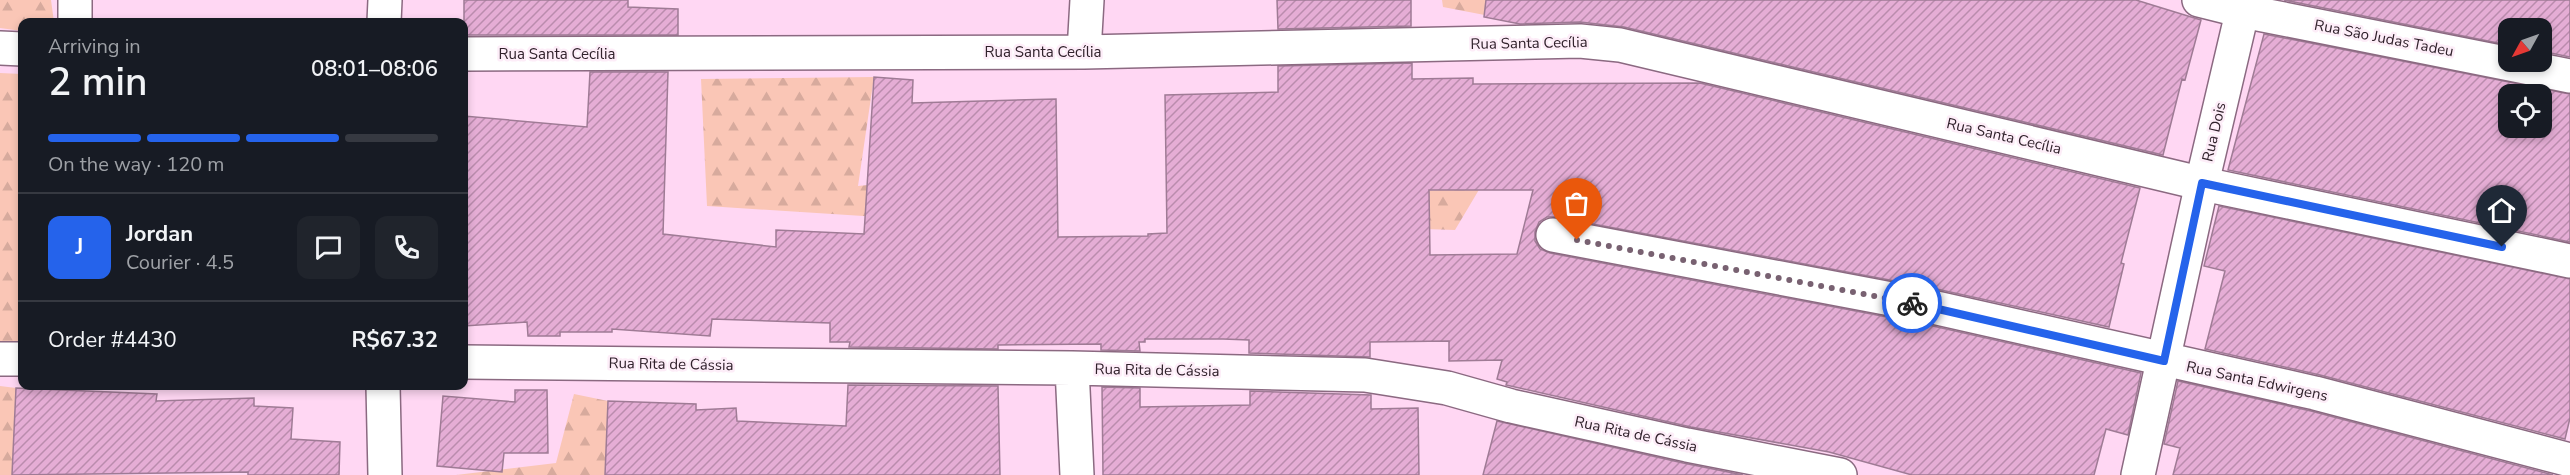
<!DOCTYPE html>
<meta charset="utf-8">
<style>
:root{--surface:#171b24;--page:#20242c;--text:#f1f3f6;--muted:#9ea1a6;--line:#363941;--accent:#2563eb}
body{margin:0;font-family:"Nunito Sans",sans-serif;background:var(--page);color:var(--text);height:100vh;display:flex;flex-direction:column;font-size:22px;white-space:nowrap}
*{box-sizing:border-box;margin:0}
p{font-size:20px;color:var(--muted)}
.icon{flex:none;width:33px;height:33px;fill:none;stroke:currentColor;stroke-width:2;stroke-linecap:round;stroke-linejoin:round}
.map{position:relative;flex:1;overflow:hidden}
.drawer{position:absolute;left:18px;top:18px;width:450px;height:372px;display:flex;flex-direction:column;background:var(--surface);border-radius:12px;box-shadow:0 3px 9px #0003}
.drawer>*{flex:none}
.needle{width:39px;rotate:230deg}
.controls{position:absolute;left:2498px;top:18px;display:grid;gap:12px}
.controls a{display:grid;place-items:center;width:54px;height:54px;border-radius:12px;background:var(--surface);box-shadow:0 3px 9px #0003;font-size:30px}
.pin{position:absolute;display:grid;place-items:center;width:51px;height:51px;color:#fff;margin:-62px -26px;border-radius:50% 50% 50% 0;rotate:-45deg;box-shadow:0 0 6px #0007}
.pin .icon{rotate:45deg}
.courier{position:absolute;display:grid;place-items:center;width:60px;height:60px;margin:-30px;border:4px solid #2563eb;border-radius:50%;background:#fff;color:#222;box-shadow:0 2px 8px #0007}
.overview em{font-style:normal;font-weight:600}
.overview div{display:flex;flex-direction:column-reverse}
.overview{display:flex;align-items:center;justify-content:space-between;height:102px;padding:0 30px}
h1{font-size:39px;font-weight:600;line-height:45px}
.bar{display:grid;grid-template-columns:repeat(4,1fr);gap:9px 6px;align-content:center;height:72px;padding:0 30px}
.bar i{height:8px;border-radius:4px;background:var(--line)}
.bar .selected{background:var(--accent)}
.bar p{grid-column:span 4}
.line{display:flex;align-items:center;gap:15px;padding:0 30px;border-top:2px solid var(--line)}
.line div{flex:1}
.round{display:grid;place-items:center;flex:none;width:63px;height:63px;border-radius:12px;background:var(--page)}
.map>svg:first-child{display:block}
.forest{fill:url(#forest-firs)}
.building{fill:url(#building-hatch);stroke:#9f7b95;stroke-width:1.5;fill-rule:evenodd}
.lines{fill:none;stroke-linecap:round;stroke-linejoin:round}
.minor-casing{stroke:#8b6981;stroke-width:36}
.secondary-casing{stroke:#8b6981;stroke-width:36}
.minor{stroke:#fff;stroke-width:33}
.secondary{stroke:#fff;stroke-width:33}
.done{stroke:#786171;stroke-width:6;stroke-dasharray:0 10.8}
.route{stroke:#2563eb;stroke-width:8}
.labels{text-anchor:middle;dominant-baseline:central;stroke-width:5;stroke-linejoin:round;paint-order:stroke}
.street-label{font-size:15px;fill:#30212b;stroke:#fdedf8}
</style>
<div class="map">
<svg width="2570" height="475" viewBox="0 0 2570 475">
<defs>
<pattern id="forest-firs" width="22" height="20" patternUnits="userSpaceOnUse" patternTransform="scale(1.5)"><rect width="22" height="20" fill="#fac6b6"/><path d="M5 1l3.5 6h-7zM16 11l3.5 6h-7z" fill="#d7aa9d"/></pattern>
<pattern id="building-hatch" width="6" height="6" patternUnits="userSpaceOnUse" patternTransform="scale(1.5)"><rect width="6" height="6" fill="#e5add5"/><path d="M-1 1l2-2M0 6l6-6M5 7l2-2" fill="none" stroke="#ba8cad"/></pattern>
</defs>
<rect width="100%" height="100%" fill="#ffd7f3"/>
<path class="forest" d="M0,0H51L54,22H22V31L0,28Z
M1442,0H1527L1521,22L1443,7Z
M0,73L22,74V344L0,343Z
M874,77L858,186L908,181L910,219L707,206L701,79Z
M1480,188L1455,230L1243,223L1223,201Z
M0,386L16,388L12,475H0Z
M574,394L608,401L605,475H456L556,463Z"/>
<path class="building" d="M464,0H628V7L678,9V35H464Z
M1277,0H1411V26L1278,29Z
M1486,0H2136L2201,20L2185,80L2182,79L2163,155L1624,27L1580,22L1520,24L1484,17Z
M2284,0H2570V57L2541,51V28H2508V45Z
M2264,34L2570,94V242L2228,170ZM2508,94H2541V128H2508Z
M1412,63V79L1473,78V84L1700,83L2140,188L2121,263L2124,264L2109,327L1932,288L1556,217H1547L1539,222L1535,232V241L1540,249L1550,253L1924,324L2141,373L2128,435L2106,429L2094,475H1912L1829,452L1691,427L1506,385L1507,382L1497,379L1502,360L1449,361V341L1370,342V357L1249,353V340L1223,339H1145V342H1139L1140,351L1101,350V344L998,345V349L849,347L850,342H830V323L712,319L710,336L612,329V332H560V336H528L527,322L464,326V116L587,127L590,72H668L663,234L776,247V230L864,234L874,77L913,80L912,103L1056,99L1058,237L1148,236V234L1167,233L1165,95L1278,92V66ZM1429,190H1533L1517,254L1430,255Z
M2219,206L2570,279V418L2565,439L2320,375L2205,349L2225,271L2204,266Z
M2178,381L2311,411L2553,475H2173L2180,448L2164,444Z
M848,385L998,386L1000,475H605L608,401L696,404V410L736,408L737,421L846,426Z
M1102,387L1140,388V407L1250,405V391L1371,395V409L1418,408L1419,475H1103Z
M16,388L157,394L156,401L254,398V406L293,408L291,439L340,442L339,475H248V472L12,475Z
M515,390H547L548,453H504L502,472L437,466L443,396L515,402Z
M1497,421L1683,463L1743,475H1483Z"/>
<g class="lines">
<g class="minor-casing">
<path id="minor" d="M2199,0L2243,11L2570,76
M75,22V0
M0,48L22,49
M1084,52L1087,0
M464,54L1084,52L1580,41L1620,45L2208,185L2570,261
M1553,235L1928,306L2315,393L2570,460
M0,359H22
M464,362L1072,368L1365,375L1447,388L1511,406L1687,445L1840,475
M1072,368L1077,475"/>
</g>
<g class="secondary-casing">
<path id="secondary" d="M384,22L385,0
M383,386L385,475
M2138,475L2202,183L2245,0"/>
</g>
<use href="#minor" class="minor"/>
<use href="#secondary" class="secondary"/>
</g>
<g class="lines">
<path class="done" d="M1577,240L1912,303"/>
<path class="route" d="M1912,303L2164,361L2202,183L2502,247"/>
</g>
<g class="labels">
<g class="street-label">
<text transform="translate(2384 38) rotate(11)">Rua São Judas Tadeu</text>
<text transform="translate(1529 43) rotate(-1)">Rua Santa Cecília</text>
<text x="1043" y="52">Rua Santa Cecília</text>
<text x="557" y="54">Rua Santa Cecília</text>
<text transform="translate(2214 132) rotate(-77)">Rua Dois</text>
<text transform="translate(2004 136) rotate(13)">Rua Santa Cecília</text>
<text transform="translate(671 364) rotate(1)">Rua Rita de Cássia</text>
<text transform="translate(1157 370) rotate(1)">Rua Rita de Cássia</text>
<text transform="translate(2257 381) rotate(12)">Rua Santa Edwirgens</text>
<text transform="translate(1636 434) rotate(12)">Rua Rita de Cássia</text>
</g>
</g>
</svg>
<div class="controls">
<a><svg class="needle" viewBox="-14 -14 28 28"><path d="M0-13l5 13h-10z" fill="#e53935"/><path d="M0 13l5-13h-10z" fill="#9ea1a6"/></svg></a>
<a><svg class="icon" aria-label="locate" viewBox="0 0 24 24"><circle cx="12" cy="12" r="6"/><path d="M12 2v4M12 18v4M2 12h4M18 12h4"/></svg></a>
</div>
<div class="pin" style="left:1577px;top:240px;background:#ea580c"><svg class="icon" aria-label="bag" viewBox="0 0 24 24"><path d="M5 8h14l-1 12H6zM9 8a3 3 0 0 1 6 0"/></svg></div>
<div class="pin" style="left:2502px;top:247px;background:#1f2937"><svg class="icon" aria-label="home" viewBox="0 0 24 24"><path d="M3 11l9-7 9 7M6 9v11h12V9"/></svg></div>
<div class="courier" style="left:1912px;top:303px"><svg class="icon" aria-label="bike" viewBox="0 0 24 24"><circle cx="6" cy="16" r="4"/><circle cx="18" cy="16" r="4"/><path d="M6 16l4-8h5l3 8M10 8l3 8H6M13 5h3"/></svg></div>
<section class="drawer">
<div class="overview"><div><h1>2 min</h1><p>Arriving in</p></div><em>08:01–08:06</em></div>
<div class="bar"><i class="selected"></i><i class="selected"></i><i class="selected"></i><i></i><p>On the way · 120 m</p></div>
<div class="line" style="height:108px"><b class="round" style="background:var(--accent);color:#fff">J</b><div><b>Jordan</b><p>Courier · 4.5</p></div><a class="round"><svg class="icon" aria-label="chat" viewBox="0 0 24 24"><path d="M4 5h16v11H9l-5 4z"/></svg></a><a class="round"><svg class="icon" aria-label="phone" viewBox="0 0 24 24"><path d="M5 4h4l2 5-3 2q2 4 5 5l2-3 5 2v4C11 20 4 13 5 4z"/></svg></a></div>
<div class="line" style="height:78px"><div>Order #4430</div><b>R$67.32</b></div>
</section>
</div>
